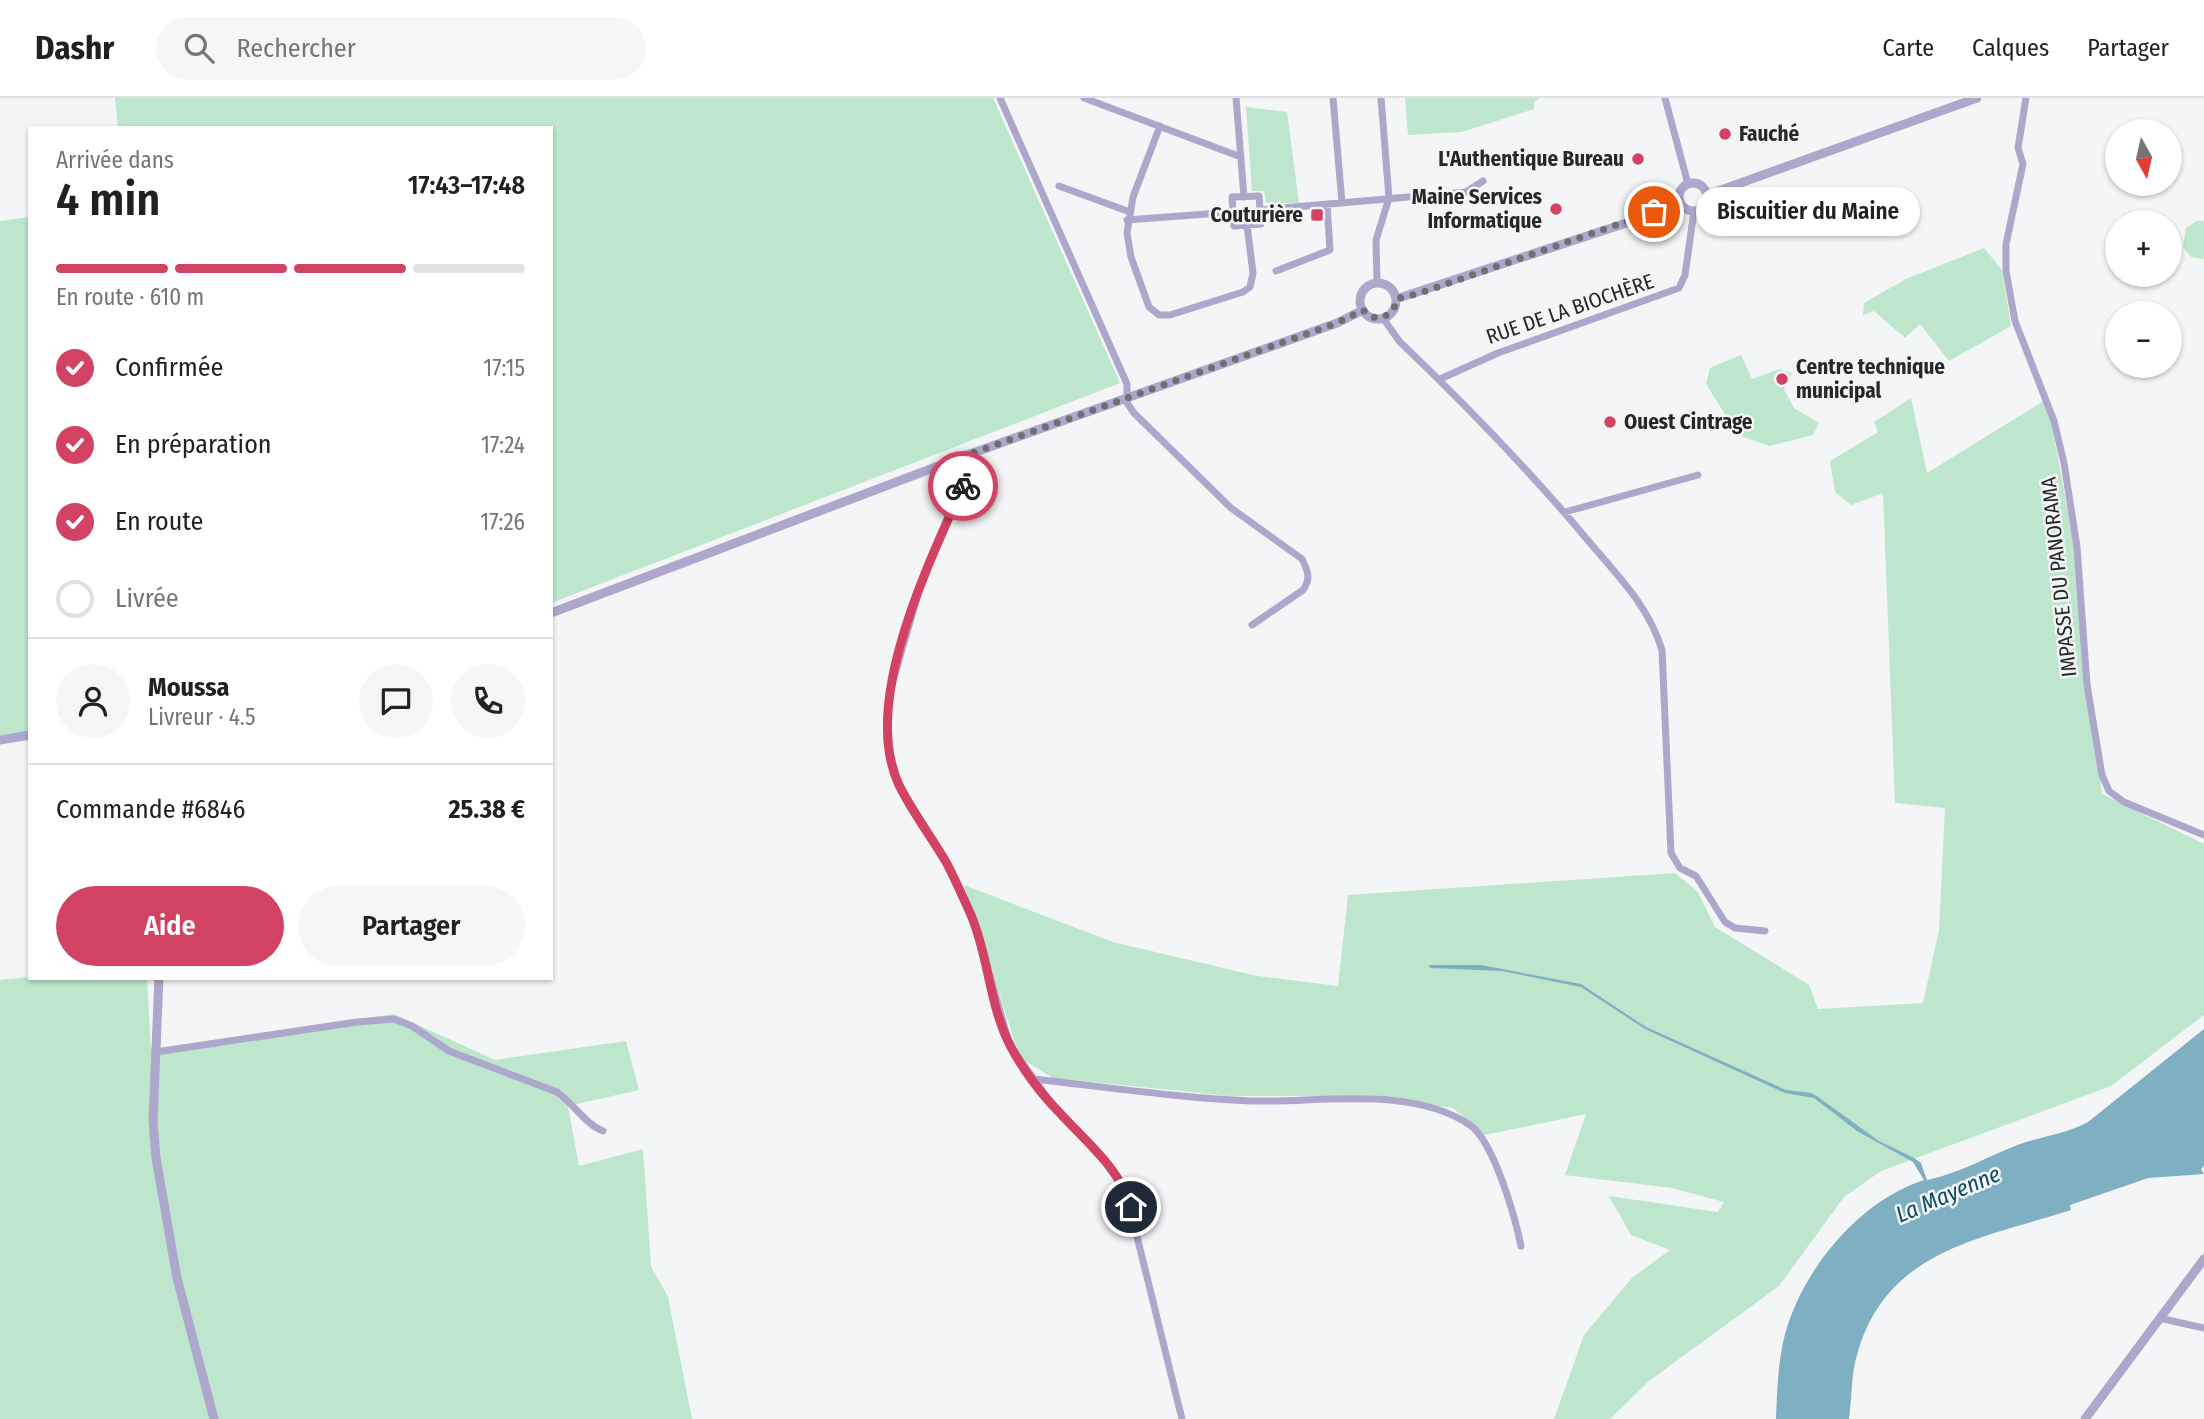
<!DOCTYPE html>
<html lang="fr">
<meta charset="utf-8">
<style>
:root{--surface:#fff;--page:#f6f6f6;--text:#202124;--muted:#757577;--line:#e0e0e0;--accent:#d24263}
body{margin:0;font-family:"Fira Sans Condensed",sans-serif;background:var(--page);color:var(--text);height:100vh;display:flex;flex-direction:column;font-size:26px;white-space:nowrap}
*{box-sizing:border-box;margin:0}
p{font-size:23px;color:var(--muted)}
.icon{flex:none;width:38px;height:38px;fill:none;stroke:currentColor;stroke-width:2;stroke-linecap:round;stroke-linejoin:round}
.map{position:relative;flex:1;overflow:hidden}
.drawer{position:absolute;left:28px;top:28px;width:525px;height:854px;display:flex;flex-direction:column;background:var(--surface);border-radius:0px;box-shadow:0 2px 5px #0004}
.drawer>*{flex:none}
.needle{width:46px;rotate:172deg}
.fabs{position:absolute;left:2105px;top:21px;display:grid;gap:14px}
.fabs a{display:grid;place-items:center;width:77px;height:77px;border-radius:50%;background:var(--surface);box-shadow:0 2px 5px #0004;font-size:35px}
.pin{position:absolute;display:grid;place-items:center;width:60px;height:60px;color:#fff;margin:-30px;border:4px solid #fff;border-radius:50%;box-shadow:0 2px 7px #0007}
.courier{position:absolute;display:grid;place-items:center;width:70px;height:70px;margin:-35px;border:5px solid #d24263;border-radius:50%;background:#fff;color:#222;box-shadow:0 2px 9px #0007}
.bubble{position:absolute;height:49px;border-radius:24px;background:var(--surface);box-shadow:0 2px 5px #0004;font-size:23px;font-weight:600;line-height:49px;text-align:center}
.headline em{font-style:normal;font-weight:600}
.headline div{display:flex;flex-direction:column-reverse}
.headline{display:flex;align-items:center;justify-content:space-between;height:119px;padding:0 28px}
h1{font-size:46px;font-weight:600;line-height:52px}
.bar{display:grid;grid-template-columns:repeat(4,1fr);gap:10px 7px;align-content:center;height:84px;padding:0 28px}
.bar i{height:9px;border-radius:5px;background:var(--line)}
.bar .on{background:var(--accent)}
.bar p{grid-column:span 4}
.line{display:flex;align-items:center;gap:18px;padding:0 28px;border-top:2px solid var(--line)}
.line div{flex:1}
.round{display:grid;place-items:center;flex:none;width:74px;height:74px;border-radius:37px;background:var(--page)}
ol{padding:0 28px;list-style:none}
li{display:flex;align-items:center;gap:21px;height:77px}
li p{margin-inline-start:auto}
li .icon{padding:7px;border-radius:50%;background:var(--accent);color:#fff;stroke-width:4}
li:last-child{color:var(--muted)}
li i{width:38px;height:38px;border:4px solid var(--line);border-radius:50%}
.cta{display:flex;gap:14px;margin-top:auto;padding:14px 28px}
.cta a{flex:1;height:80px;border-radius:42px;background:var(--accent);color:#fff;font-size:28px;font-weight:600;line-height:80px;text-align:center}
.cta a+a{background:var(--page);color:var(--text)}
header{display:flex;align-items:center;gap:42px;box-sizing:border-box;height:98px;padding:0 35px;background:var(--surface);border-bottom:2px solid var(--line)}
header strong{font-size:33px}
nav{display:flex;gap:38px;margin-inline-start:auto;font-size:24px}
.search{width:490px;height:63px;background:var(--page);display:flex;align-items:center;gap:18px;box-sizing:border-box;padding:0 24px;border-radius:38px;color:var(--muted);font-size:26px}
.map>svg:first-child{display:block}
.green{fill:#bde6cc}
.water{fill:#7fafc2}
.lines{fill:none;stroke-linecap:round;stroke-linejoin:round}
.minor{stroke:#ada7cc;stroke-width:7}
.tertiary{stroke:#ada7cc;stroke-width:9}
.done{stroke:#6e6f70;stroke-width:7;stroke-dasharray:0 12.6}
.route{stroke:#d24263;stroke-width:9}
.poi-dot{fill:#d24263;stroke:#f4f5f7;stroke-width:2.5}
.labels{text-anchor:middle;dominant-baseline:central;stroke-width:5;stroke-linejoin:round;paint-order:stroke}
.poi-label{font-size:21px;font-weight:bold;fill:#262727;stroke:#f4f5f7;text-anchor:start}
.street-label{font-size:21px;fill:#262727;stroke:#f4f5f7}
.water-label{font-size:23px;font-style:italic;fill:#0a4e62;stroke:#f4f5f7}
</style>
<header>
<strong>Dashr</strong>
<div class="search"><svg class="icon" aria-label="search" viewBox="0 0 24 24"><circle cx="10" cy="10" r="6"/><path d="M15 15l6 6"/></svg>Rechercher</div>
<nav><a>Carte</a><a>Calques</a><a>Partager</a></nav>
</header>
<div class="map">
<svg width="2204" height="1321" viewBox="0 0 2204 1321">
<rect width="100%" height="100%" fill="#f4f5f7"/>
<path class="green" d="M115,0H993L1120,285L551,505V30H118Z
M1405,0H1540L1534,4V11L1462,34L1408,37Z
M1246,9L1287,14L1299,105H1266L1264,93H1252Z
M30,119V637L0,643V123Z
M2197,123H2204V161L2191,159L2183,149L2186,130Z
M1984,150L2002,172L2011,228L1949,263L1920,226L1905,240L1874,213L1863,217L1864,205L1906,181Z
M1741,257L1752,281L1780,271L1792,275L1784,291L1794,310L1819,325L1813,337L1770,348L1738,337L1706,286L1710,270Z
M1911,300L1927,375L2047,301L2078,468L2102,696L2204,746V917L2111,988L1881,1073L1844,1099L1779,1188L1649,1283L1610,1321H1554L1584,1237L1632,1180L1670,1152L1631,1137L1609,1098L1718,1114L1724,1104L1672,1090L1565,1077L1586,1016L1485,1037L1453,1010L1369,998H1230L1053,980L1020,960L964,787L1113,844L1257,878L1338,888L1348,797L1675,775L1698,794L1715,829L1809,887L1818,911L1923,905L1939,832L1945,710L1895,705L1883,395L1851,407L1835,394L1830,363L1878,334L1874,324Z
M30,879L147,880L151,951L394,916L495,962L626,943L639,992L568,1008L579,1068L643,1051L651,1168L668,1199L692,1321H0V882Z"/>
<path class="water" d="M1429,867H1481L1581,886L1646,929L1786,992L1811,995L1818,999L1879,1043L1914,1060L1921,1065L1927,1082C1961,1075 1988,1058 2020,1046C2043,1038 2066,1036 2088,1024L2204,931V1068L2201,1071L2204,1076L2148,1080L2070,1107L2071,1112C1982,1141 1886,1151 1857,1257C1851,1276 1852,1301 1849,1321H1776C1777,1293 1778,1263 1785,1236C1803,1171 1859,1103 1924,1082L1913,1064L1857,1033L1814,1000L1785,995L1645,931L1581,889L1502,873L1430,870Z"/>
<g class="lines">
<path class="minor" d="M1000,0L1127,286V305L1134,315L1231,410L1302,461C1308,473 1311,481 1303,492L1252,527
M1084,0L1241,59
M1236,0L1244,99
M1333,0L1342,105
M1665,0L1688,86
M2026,0L2018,50L2023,66L2006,146V173L2015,223L2054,323L2064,365L2077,449L2087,587L2102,677L2109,693L2124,704L2204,737
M1160,28L1133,99L1127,135L1131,159L1149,209L1159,217H1170L1243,194L1250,189L1253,175L1247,127
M1059,88L1130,114
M1259,98L1261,126L1234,128L1232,99Z
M1260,112L1466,94L1483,83
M1127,122L1233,114
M1276,173L1330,152L1327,106
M1377,185L1376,142L1389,100L1381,0
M1383,220L1399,243C1467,308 1531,374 1591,446C1619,479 1649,509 1662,552L1671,755L1680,770L1696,778L1725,824L1735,830L1765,833
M1440,281L1498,255L1679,190L1685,177L1694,113
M970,356V371L922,482L889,597L887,643L898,685L947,765L976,829L1010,948L1055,1010L1113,1072L1125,1090L1182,1321
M1565,414L1698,377
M156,954L357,924L394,921L412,928L449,953L557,994C574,1006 585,1026 603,1033
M1034,981C1106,989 1179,1000 1251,1003C1318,1005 1411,987 1470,1027C1494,1044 1515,1119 1521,1148
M2159,1220L2204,1230"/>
<path class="tertiary" d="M1679 99a14 14 0 1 1 28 0a14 14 0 1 1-28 0Z
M1707,97L1977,0
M1360 203a18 18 0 1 1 36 0a18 18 0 1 1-36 0Z
M1396,201L1681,107
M551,515L970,356L1337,225L1363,212
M0,642L30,637
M159,880L153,1022L156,1060L177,1180L214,1321
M2085,1321L2204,1161"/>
</g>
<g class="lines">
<path class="done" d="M963,388L970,371V356L1337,225L1363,212L1371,219L1383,220L1394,211L1396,201L1420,195L1654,114"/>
<path class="route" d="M963,388C929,465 860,605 899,687C912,714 931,738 946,764C955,781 963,799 971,817C989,859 989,908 1011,949C1022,970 1041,996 1058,1013C1085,1043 1119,1069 1131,1109"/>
</g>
<g class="poi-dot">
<circle cx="1725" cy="36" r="7"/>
<circle cx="1638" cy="61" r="7"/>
<circle cx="1556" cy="111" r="7"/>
<rect x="1310" y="110" width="14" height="14" rx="3.5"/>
<circle cx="1782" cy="281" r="7"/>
<circle cx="1610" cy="324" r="7"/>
</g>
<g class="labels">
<g class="poi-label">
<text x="1739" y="36">Fauché</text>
<text x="1624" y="61" text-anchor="end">L'Authentique Bureau</text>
<text x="1542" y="99" text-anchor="end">Maine Services<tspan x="1542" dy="24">Informatique</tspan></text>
<text x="1303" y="117" text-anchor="end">Couturière</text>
<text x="1796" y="269">Centre technique<tspan x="1796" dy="24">municipal</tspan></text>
<text x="1624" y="324">Ouest Cintrage</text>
</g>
<g class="street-label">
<text transform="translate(1570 211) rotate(-19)">RUE DE LA BIOCHÈRE</text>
<text transform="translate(2059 479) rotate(-96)">IMPASSE DU PANORAMA</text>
</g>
<g class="water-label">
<text transform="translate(1948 1096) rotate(-23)">La Mayenne</text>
</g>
</g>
</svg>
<div class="fabs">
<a><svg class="needle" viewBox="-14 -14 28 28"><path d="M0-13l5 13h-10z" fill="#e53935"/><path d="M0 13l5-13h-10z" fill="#757577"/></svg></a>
<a>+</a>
<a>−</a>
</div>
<div class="pin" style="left:1654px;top:114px;background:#ea580c"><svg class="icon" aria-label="bag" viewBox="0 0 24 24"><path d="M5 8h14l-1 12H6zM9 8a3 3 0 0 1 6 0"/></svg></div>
<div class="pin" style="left:1131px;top:1109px;background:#1f2937"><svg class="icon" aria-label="home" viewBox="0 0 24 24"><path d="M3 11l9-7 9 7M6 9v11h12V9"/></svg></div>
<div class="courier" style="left:963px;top:388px"><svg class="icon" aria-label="bike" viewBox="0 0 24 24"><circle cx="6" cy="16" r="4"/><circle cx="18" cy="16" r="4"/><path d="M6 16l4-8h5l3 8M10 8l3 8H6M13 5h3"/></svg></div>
<div class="bubble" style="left:1696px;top:89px;width:224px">Biscuitier du Maine</div>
<section class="drawer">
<div class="headline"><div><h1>4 min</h1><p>Arrivée dans</p></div><em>17:43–17:48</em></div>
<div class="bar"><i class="on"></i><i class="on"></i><i class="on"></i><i></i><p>En route · 610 m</p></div>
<ol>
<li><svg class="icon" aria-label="check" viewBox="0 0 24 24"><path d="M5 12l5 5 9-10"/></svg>Confirmée<p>17:15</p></li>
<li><svg class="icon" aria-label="check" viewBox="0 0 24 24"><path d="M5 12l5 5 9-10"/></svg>En préparation<p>17:24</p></li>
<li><svg class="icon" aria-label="check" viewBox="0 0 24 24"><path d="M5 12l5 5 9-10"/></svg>En route<p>17:26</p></li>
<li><i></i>Livrée</li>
</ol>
<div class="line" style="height:126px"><a class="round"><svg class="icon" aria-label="person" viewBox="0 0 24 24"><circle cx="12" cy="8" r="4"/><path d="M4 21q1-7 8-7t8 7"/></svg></a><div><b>Moussa</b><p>Livreur · 4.5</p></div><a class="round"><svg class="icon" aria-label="chat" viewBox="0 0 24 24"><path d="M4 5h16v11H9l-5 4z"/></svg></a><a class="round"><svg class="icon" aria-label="phone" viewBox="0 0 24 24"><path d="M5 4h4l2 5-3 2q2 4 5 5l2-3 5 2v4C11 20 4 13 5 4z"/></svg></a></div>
<div class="line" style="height:91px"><div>Commande #6846</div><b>25.38 €</b></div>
<div class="cta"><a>Aide</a><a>Partager</a></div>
</section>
</div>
